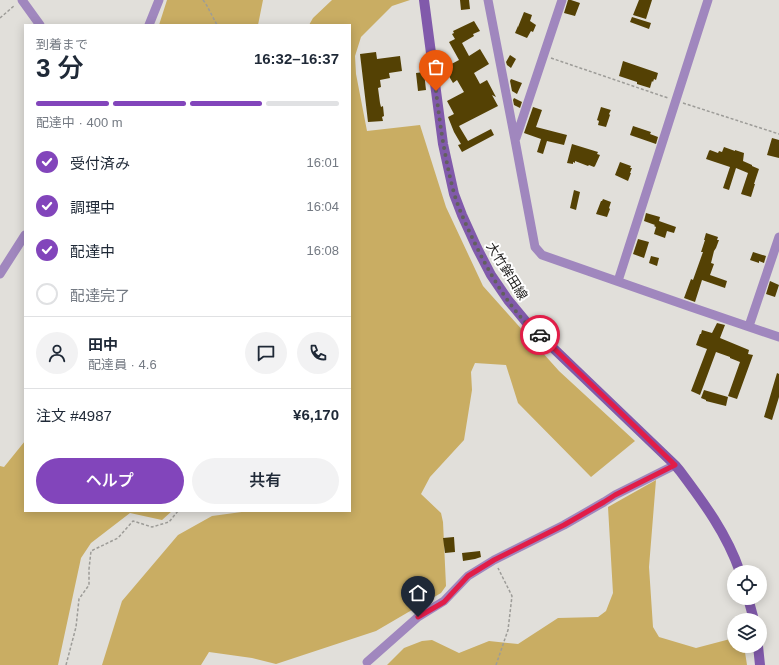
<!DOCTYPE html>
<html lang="ja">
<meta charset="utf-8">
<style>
:root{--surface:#fff;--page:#f2f2f3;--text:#1f2937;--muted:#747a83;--line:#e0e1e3;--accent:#8245bb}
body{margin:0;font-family:Arial,"Noto Sans JP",sans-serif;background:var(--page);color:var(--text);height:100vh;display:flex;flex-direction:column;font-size:15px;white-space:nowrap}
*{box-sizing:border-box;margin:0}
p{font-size:13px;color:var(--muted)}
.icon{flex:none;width:22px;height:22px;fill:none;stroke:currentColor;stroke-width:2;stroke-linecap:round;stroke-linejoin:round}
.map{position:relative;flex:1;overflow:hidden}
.sheet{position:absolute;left:24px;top:24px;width:327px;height:488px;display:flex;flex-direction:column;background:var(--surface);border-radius:0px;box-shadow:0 2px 10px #0003}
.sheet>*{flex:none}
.fabs{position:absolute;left:727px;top:565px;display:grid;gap:8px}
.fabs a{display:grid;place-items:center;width:40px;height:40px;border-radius:50%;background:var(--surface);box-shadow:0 2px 10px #0003;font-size:20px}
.pin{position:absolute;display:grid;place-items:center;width:34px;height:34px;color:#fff;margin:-41px -17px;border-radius:50% 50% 50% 0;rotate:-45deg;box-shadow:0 0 4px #0007}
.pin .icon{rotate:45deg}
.courier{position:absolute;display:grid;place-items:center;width:40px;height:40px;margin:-20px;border:3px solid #e11d48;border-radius:50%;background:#fff;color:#222;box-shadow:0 1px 5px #0007}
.head em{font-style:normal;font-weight:600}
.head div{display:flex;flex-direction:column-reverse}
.head{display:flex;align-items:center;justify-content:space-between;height:68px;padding:0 12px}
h1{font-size:26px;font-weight:600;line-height:30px}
.bar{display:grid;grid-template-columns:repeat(4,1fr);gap:6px 4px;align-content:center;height:48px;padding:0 12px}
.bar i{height:5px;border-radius:3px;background:var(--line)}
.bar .current{background:var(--accent)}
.bar p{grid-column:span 4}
.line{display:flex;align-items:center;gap:10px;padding:0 12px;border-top:1px solid var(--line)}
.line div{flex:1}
.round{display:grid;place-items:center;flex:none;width:42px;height:42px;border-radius:21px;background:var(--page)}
ol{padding:0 12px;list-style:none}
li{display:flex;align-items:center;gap:12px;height:44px}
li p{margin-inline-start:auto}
li .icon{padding:4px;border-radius:50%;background:var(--accent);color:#fff;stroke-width:4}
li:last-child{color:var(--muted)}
li i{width:22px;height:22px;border:2px solid var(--line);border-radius:50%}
.action{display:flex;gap:8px;margin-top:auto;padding:8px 12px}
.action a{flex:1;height:46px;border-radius:24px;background:var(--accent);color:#fff;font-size:16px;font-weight:600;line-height:46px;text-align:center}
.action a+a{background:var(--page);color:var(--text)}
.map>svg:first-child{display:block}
.green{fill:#c9ad63}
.building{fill:#544104}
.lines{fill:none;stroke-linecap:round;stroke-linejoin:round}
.path{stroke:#9d9c98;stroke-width:1.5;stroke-dasharray:3 2;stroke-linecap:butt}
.minor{stroke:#a087be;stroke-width:9}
.secondary{stroke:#815aab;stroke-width:10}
.done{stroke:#62605e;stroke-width:4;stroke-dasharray:0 7.2}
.route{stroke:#e11d48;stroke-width:5}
.labels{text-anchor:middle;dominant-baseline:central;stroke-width:4;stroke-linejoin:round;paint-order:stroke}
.street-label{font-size:13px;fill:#1d1c1b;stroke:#fff}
</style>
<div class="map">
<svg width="779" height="665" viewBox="0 0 779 665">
<rect width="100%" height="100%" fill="#e1dfda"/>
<path class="green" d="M167,0H263L258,25H159Z
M332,0H410L392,6L361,37L355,56L356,74L367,131L420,125L446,207L483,286L559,371L635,441L591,477L518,403L506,365L475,363L471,372L472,390L464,440L430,477L421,494L441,513L443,522L446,586L441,593L376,631L276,664L252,658L209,652L201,665H102L122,601L178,535L212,516L249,511H350V25H309L313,18Z
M25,441V511H172L162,520L130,513L91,543L81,558L58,665H0V466L4,467Z
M656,480L649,567L653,627L659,637L696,648L734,638V646H744L747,665H387L404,648L422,641L432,640L459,653L489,641L518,644L558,618L598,617L606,611L613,593L608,507Z"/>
<path class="building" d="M460,0H469L470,9L461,10Z
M568,0H571L580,3L575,16L564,13Z
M639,0H652L646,19L633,15Z
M524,12L532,15L530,21L536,25L533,32L531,31L527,38L515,33L518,26V27Z
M632,17L651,23L649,29L630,22Z
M474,21L480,31L473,34L474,36L462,43L469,56L480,49L489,64L474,73L480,84L487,80L496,97L492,95L498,106L459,126L468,141L491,129L494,135L462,152L458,145L461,144L454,132L448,117L454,114L447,101L464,92L457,80L453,83L444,68L459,60L449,42L455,39L452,34L454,33L453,31Z
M376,52L377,59L400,56L402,71L389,73L390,78L380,80L381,87L378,88L380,103L381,107L383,106L384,116L382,117L383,121L368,122L360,54Z
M510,55L516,59L511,68L507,65L506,62Z
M623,61L658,73L656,80L654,79L653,82L652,81L650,88L637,84V82L619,76Z
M424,72L426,90L418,91L416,73Z
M511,79L522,83L517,94L512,91L510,81Z
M514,98L522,102L520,108L514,105L513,100Z
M533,107L542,110L536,127L567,135L564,145L547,141L543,154L537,152L541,139L524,133Z
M601,107L611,110L609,114L610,115L606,127L598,125L599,121L597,120Z
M633,126L651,132L650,134L658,137L656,144L630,135Z
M772,138L779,140V158L767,155Z
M572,144L598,152L597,154L600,155L595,166L594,167L589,165L588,166L575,161V163L573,162V164L567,163Z
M724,147L735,151V150L744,153L743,161L752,165V166L759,169L754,184H755L751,197L741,194L748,173L736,168L729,190L723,188L730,167L706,159L709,151L710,150L718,153L719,151L722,152Z
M620,162L631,166L630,168H632L630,173H631L628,181L615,175Z
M574,190L580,192L576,210L570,208Z
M603,199L611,202L609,208L610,209L607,217L596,214L601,201H602Z
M646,213L660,217L659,221L676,227L674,233L667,231L665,238L654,234L656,227L654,226L655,225L644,221Z
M706,233L718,237L717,240H719L716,248L714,251L711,263L714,264L710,275L727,281L725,288L702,280L695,302L684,298L691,279L693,280L703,252H701L705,240H704Z
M638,239L649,242L644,258L633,254Z
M753,252L766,256L764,263L759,261V263L750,260Z
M651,256L659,258L657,266L649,263Z
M770,281L779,285L775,297L766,294Z
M717,323L725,325L720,338L749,350L748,354L753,355L737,399L728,396L740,362L730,358V357L716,352L700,395L691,391L707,349L696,345L700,334H701L702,330L712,333Z
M777,373L779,374V397L772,420L764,417Z
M704,390L728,397L726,406L706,401V400L701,398Z
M454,537L455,552L445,553L443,538Z
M480,551L481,557L475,559L463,561L462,553Z"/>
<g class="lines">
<path class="path" d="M203,0L206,4L217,25
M0,18L15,5
M551,58L668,98
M683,103L779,134
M66,665L76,627L79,599L89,585V569L91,551L118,538L133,521L152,527L169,522L178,511
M496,665L508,630L512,596L498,568"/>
<path class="minor" d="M22,0L40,25
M488,0L515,140L535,247L542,255L688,306L779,337
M149,25L159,0
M516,138L562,0
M0,274L25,235
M618,281L708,0
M749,326L779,237
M367,662L418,617L444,601L468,576L494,560L564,525L604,502L615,495L675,465"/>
<path class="secondary" d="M424,0L443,144L454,194L462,215L477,248L491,275L508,300L527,323L675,465L680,471C704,503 727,534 740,572
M748,598L754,620
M758,646L760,665"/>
</g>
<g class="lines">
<path class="done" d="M436,91C440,125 445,160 454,193C458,207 464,220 470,233C485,265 502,297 526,323C530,327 535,331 540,335"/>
<path class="route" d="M418,617L444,602L468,576L494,560L564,525L604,502L615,495L675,465L540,335"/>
</g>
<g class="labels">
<g class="street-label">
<text transform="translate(507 271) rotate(58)">大竹鉾田線</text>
</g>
</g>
</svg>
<div class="fabs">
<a><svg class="icon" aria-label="locate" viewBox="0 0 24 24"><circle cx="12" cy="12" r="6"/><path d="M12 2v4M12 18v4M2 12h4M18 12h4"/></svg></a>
<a><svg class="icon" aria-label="layers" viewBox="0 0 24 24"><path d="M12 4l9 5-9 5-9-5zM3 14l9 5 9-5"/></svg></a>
</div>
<div class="pin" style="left:436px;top:91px;background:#ea580c"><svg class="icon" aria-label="bag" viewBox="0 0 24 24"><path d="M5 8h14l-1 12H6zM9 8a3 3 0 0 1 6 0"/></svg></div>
<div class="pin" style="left:418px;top:617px;background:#1f2937"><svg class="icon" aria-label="home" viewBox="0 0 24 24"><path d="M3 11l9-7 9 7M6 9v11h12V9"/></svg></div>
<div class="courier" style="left:540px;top:335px"><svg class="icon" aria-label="car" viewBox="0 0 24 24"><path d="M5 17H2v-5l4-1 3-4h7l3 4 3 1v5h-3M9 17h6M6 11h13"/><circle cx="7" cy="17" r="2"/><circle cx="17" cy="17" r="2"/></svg></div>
<section class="sheet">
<div class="head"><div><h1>3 分</h1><p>到着まで</p></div><em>16:32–16:37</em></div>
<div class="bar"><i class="current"></i><i class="current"></i><i class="current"></i><i></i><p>配達中 · 400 m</p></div>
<ol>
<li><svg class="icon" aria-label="check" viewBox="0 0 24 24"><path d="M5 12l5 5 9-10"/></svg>受付済み<p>16:01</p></li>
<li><svg class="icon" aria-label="check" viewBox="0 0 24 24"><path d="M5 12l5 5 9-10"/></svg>調理中<p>16:04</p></li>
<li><svg class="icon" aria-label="check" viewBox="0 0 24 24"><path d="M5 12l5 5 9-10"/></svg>配達中<p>16:08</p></li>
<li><i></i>配達完了</li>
</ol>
<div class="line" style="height:72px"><a class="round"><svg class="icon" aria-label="person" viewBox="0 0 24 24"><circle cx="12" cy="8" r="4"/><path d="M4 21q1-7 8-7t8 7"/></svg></a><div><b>田中</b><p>配達員 · 4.6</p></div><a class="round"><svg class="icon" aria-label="chat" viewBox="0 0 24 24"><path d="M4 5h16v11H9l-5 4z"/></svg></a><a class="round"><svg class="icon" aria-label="phone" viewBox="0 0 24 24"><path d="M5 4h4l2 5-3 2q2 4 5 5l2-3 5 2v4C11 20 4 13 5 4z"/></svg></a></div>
<div class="line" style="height:52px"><div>注文 #4987</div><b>¥6,170</b></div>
<div class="action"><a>ヘルプ</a><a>共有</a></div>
</section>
</div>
